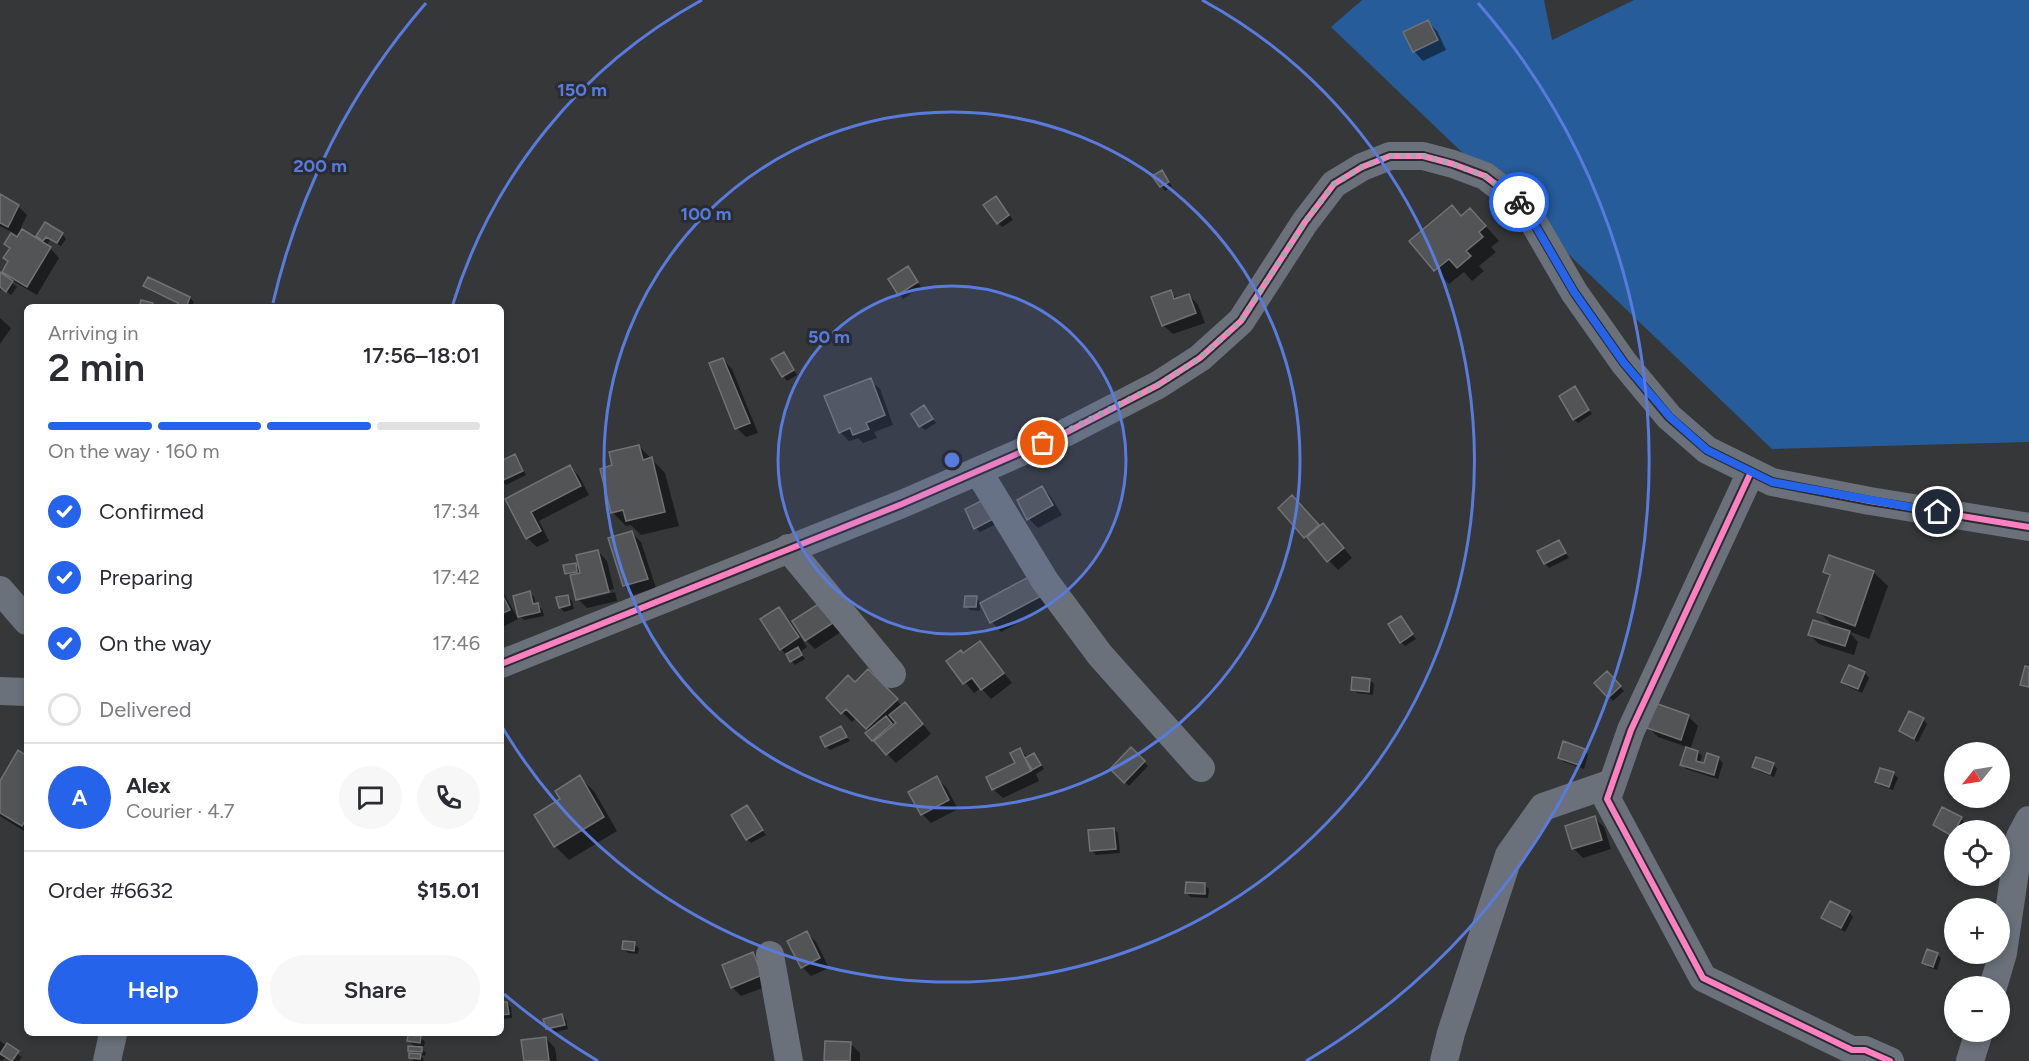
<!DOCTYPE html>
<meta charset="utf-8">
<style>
:root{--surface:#fff;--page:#f7f7f7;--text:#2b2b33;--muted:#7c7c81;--line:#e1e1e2;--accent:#2563eb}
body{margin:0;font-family:Figtree,sans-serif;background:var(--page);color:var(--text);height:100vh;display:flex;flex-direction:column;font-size:22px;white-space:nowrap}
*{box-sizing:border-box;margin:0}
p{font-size:20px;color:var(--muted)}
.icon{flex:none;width:33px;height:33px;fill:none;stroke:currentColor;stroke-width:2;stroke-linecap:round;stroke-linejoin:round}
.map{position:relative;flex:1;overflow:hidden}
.side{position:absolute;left:24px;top:304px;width:480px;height:732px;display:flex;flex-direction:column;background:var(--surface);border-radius:9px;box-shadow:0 3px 9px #0003}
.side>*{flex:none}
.needle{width:39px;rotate:240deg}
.controls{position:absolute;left:1944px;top:742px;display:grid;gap:12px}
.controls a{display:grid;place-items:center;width:66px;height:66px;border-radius:50%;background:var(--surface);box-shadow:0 3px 9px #0003;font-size:30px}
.pin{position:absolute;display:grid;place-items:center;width:51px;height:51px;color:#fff;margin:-26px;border:3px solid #fff;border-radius:50%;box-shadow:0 2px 6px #0007}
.courier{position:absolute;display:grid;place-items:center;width:60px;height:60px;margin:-30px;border:4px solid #2563eb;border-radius:50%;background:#fff;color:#222;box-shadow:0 2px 8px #0007}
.headline em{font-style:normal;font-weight:600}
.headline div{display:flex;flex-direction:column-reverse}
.headline{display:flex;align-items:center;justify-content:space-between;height:102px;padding:0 24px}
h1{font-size:39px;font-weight:600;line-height:45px}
.bar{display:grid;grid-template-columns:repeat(4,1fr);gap:9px 6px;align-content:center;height:72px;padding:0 24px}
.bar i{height:8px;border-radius:4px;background:var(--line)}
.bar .active{background:var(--accent)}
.bar p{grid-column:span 4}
.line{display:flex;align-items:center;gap:15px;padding:0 24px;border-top:2px solid var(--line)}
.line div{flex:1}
.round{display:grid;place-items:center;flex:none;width:63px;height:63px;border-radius:32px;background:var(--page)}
ol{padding:0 24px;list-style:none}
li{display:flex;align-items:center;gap:18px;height:66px}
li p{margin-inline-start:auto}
li .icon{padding:6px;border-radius:50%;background:var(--accent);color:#fff;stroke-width:4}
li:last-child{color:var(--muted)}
li i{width:33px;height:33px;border:3px solid var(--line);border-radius:50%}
.action{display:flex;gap:12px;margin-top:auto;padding:12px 24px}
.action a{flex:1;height:69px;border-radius:36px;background:var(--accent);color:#fff;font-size:24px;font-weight:600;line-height:69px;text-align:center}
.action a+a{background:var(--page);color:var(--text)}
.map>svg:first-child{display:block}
.forest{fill:#265c99}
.shadow{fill:#0007;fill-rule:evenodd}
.building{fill:#525456;stroke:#707274;stroke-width:1.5}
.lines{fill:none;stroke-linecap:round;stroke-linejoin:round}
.minor{stroke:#6a717a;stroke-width:28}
.cycleway-casing{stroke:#292c31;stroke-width:10}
.cycleway{stroke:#ff80c0;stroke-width:6}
.done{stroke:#a6a8ab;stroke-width:6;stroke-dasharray:0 10.8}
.route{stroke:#2563eb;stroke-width:8}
.ring{fill:none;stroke:#587bdd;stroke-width:3}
.centre{fill:#587bdd;stroke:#292c31;stroke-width:3}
.ring-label{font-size:18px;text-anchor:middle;font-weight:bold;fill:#587bdd;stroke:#292c31;stroke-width:6;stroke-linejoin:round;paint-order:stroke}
</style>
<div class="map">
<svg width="2029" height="1061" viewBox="0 0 2029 1061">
<rect width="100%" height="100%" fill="#353739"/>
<path class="forest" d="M1362,0H1544L1552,40L1634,0H2029V442L1772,449L1331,27Z"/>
<path class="shadow" d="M1428,22L1437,31L1446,50L1423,61L1414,51Z
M1154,176H1165L1172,186L1165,191Z
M0,196L18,206L27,215L20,230L50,248L59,258L37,295L13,281L4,271L19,236L0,226Z
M1000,202L1013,220L1002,227L998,223Z
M1462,217L1484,224L1499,241L1491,247L1496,252L1479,266L1484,271L1472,281L1464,272L1449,284L1411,241Z
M62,234L66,239L61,246L50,240L47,245L38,236Z
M908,268L921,287L903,299L890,280Z
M0,274L17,287L11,295L2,288L0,291Z
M148,279L190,298L194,302L191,308H178L179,304L149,290L145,285Z
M1170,292L1178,299L1189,295L1198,305L1205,323L1173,334L1163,325Z
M0,318L11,328L0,344Z
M783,354L797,375L787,381L783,376Z
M723,359L732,369L758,433L746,437L737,428Z
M870,380L880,389L893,425L874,432L877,438L863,443L858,438L849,441L840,432Z
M1575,388L1592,414L1578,423L1574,419Z
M924,407L936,423L925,430L920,426Z
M639,446L665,473L679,526L641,535L631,525L626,526L612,512L614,466Z
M515,456L519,460L526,475L506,485L501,480V463Z
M570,467L579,476L589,495L539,521L549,541L537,547L527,538L507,499Z
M1042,487L1051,497L1062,515L1038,528L1029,519Z
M985,501L998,523L980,532L976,528Z
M1302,507L1320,527L1323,525L1332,534L1352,558L1338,570L1280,508Z
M632,533L641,542L656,588L633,595L624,586Z
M1559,542L1569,558L1549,568L1545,563Z
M598,551L607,561L614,589L582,597V600L615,592L617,601L587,608L578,599L572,577L566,573L575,565L582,571Z
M1824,572H1873L1888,586L1869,639L1848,631L1858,642L1854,655L1819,644L1810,635L1835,628L1819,612L1830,578Z
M1038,574L1057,602L1001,632L992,622L982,604Z
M501,588L518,619L503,627L501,625Z
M530,593L534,597L536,605L542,609L544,616L524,620L520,616Z
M568,596L572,601L574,609L564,612L560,607Z
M976,598L980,602V611L970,610L966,606Z
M826,601L847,628L815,649L806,640Z
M779,609L788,618L807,647L800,652L805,659L795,665L781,649Z
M1401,618L1416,639L1405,646L1401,642Z
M980,643L1012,683L991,699L981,688L974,693L948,661L964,655Z
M1850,667L1865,673L1869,678L1862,693L1847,686L1843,682Z
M868,671L902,706L914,713L931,734L896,763L873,740L870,731L857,717L852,722L828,698L855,684ZM895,720L898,724L894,727L891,724Z
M1607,673L1624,691L1613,701L1597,683Z
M1370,680L1374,684L1373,695L1357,693L1352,689Z
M1689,717L1698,726L1690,750L1698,752L1702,756L1700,764L1705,765L1718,758L1723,763L1718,779L1686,769L1682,764L1687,747L1658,737L1648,727Z
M1923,719L1927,724L1918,742L1901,731Z
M841,728L850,741L830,750L826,746Z
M1020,749L1028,758L1034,755L1044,769L1036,774L1039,781L1003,798L993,789L1017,764Z
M1131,749L1148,766L1129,786L1112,769Z
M1584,750L1588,755L1584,769L1564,762L1559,757Z
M27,757V833L0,816V784Z
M1773,764L1777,769L1774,777L1758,771L1754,767Z
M1893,773L1898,778L1893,790L1881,786L1877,782Z
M579,777L594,791L617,831L569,860L555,846L562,800Z
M936,778L946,787L958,809L931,823L922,814Z
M747,807L766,835L751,843L747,839Z
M1594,818L1604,827L1611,849L1583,858L1574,849L1566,827Z
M1961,819L1965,823L1961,831H1954V835L1937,826Z
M1114,829L1118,833L1120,853L1096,855L1091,850Z
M1204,885L1209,889L1208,898L1191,897L1186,893Z
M1849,912L1853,917L1845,932L1822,918Z
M807,933L816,942L829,968L811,976L802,967Z
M634,944L639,948L638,954L628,953L624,949Z
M753,954L762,963L771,985L741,996L732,987Z
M1937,954L1941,958L1937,970L1928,967L1924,962Z
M507,1003L511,1007L512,1018L501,1019V1004Z
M562,1016L566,1020L568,1029L552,1033L547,1029Z
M420,1037L425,1042L424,1046H419L426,1053L425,1056L420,1055L425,1061H414L410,1057L414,1055L409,1050L416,1048L409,1041Z
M546,1038L555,1048L557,1061H525Z
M0,1041L22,1057L19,1061H11L6,1057L2,1061L0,1060Z
M851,1044L860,1053V1061H825Z"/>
<path class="building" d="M1428,20L1438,40L1413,52L1403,32Z
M1162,170L1169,182L1160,187L1152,176Z
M0,194L19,205L8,227L0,223Z
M996,196L1009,215L997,224L983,205Z
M1452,205L1461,216L1470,208L1486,226L1479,232L1483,237L1466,251L1471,256L1457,268L1449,259L1434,271L1409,241Z
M45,222L63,233L57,243L46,237L43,241L36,236Z
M22,229L51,247L27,287L2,272L8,261L3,258L10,248L4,244L11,233L17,237Z
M908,266L918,282L898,295L888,279Z
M0,272L13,281L6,292L0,287Z
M148,277L190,297L186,308H176L178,303L143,286Z
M1171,290L1174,299L1189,294L1196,313L1162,326L1151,297Z
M141,300L153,303L152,308H139Z
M784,352L794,370L782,377L771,359Z
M723,358L750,423L735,429L709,363Z
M871,378L885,415L866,423L869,429L853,435L850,428L839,433L824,396Z
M1575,386L1589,410L1573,420L1559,396Z
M924,405L933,419L919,427L911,414Z
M639,445L643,460L652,457L665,512L626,521L623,510L611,513L600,469L612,465L609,452Z
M515,454L523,471L501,481V461Z
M570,465L581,486L531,512L541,531L526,539L505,499Z
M1042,486L1053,505L1027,520L1017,500Z
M1292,495L1319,525L1304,538L1278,508Z
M985,499L995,518L974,529L965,509Z
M1323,523L1344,548L1327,562L1307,537Z
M632,531L648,579L623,586L608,538Z
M1559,540L1566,553L1544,564L1537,551Z
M598,550L609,592L576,600L570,575L580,573L576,555Z
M1829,555L1874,571L1855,626L1817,612L1830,575L1823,572Z
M576,563L577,572L565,574L563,565Z
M1038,572L1049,592L990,623L980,603Z
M530,591L533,604L538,603L540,612L518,617L513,596Z
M501,592L510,610L501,614Z
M568,595L570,605L559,608L556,597Z
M965,596H977L976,607H964Z
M826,599L839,619L805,641L792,621Z
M779,607L799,637L780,650L760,619Z
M1401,616L1413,634L1400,643L1388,624Z
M1813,620L1850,631L1845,646L1808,635Z
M980,641L1004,673L981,690L972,678L963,684L946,661L961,650L963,653Z
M798,647L802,655L790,662L786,654Z
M1849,665L1865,672L1858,689L1841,682Z
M2025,666L2029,667V687L2020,685Z
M868,669L898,699L866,729L846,709L841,714L826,698L848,675L855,682Z
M1607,671L1621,686L1608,698L1594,683Z
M1352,677L1370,679L1369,692L1351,690Z
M905,702L923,724L886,755L874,741L896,723L889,715Z
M1655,703L1689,715L1681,740L1647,728Z
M1909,711L1924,718L1914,739L1899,731Z
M886,716L892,724L872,741L865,733Z
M841,726L847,737L825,747L820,737Z
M1563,741L1585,749L1579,765L1558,758Z
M1131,747L1145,761L1124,783L1110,769Z
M1686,747L1698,751L1696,761L1704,763L1707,753L1719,757L1714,775L1680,765Z
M1020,748L1031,771L992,790L986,777L1015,763L1010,753Z
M18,750L27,756V818L22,826L0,813V781Z
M1034,753L1041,765L1032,770L1025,758Z
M1756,757L1774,763L1770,774L1752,767Z
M1880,768L1894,772L1889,787L1875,782Z
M580,775L604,817L554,847L534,815L560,799L555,791Z
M937,776L949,800L921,815L908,792Z
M747,805L763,830L746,840L731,815Z
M1942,807L1962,817L1952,836L1933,825Z
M1595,816L1602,840L1572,849L1565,826Z
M1114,828L1116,849L1090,851L1088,830Z
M1186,882L1205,883V894L1185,893Z
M1830,901L1850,911L1841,928L1821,918Z
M807,931L820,958L801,968L787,941Z
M623,941L635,942L634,951L622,949Z
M1927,949L1938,953L1933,967L1922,963Z
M753,952L762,975L731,988L722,965Z
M501,1002H507L509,1014L501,1015Z
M562,1014L565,1025L546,1029L543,1019Z
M408,1035L421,1036L420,1043L407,1041Z
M546,1037L549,1061H524L521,1040Z
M825,1041L851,1042L850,1061H824Z
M7,1043L19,1051L12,1061L0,1054Z
M408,1046L422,1047V1052L408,1051Z
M409,1053L421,1054L420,1059L409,1058Z"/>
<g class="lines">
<path class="minor" d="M978,471L1045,581L1100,655L1201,768
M1751,472L1631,730L1607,799L1703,978L1852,1050H1865L1890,1061
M788,548L892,674
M0,590L27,621
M501,664L902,504L1065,433L1158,385L1200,358L1241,321L1305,222L1334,184L1362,167L1390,156H1423L1453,164L1485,176L1524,206L1574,292L1624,363L1669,417L1707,450L1772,482L1870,501L2029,527
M0,691L27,692
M770,955L789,1061
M1993,987L2003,953L2020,837L2029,820
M107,1061L113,1034
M1444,1061L1451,1033L1509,855L1543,807L1612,783
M1970,1061L1979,1032"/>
<g class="cycleway-casing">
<path id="cycleway" d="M1751,472L1631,730L1607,799L1703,978L1852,1050H1865L1890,1061
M501,664L902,504L1065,433L1158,385L1200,358L1241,321L1305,222L1334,184L1362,167L1390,156H1423L1453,164L1485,176L1524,206L1574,292L1624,363L1669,417L1707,450L1772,482L1870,501L2029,527"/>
</g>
<use href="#cycleway" class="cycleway"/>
</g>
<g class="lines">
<path class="done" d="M1043,443L1158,385L1200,358L1241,321L1305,222L1334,184L1362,167L1390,156H1424L1453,164L1485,176L1519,202"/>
<path class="route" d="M1519,202L1524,206L1574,292L1624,363L1670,417L1707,450L1772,482L1938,512"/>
</g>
<circle cx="952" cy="460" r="174" fill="#587bdd" fill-opacity=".12"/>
<g class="ring">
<circle cx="952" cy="460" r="174"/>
<circle cx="952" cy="460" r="348"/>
<path d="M452 307A523 523 0 0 1 702 0M1202 0A523 523 0 1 1 501 725"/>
<path d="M598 1061A697 697 0 0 1 504 994M273 303A697 697 0 0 1 426 3M1478 3A697 697 0 0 1 1306 1061"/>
</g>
<circle cx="952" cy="460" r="9" class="centre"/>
<g class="ring-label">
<text x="582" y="96">150 m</text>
<text x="320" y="172">200 m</text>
<text x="706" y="220">100 m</text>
<text x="829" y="343">50 m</text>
</g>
</svg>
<div class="controls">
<a><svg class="needle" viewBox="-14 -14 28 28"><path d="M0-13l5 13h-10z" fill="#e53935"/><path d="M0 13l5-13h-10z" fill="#7c7c81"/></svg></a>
<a><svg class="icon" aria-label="locate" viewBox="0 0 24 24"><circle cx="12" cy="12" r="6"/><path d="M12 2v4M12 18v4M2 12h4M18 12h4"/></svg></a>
<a>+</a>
<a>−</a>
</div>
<div class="pin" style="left:1043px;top:443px;background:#ea580c"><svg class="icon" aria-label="bag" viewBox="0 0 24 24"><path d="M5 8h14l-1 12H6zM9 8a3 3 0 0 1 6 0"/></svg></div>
<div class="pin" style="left:1938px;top:512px;background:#1f2937"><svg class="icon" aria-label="home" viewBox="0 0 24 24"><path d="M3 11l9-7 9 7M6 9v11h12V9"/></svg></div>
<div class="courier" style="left:1519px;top:202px"><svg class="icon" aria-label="bike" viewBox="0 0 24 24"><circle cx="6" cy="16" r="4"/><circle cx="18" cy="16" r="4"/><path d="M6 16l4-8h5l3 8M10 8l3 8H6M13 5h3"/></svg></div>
<section class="side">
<div class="headline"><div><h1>2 min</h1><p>Arriving in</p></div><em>17:56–18:01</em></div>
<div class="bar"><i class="active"></i><i class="active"></i><i class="active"></i><i></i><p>On the way · 160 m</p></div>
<ol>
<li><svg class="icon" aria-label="check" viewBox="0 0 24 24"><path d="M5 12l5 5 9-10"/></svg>Confirmed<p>17:34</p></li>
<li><svg class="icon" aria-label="check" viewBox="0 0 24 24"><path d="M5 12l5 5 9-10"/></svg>Preparing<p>17:42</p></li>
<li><svg class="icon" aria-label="check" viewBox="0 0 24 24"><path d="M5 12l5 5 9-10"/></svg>On the way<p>17:46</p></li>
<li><i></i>Delivered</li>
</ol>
<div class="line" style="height:108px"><b class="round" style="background:var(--accent);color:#fff">A</b><div><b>Alex</b><p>Courier · 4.7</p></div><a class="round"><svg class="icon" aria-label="chat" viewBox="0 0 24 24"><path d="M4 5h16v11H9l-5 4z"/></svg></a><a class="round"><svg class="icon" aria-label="phone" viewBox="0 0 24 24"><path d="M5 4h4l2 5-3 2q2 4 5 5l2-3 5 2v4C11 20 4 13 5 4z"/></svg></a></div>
<div class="line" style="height:78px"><div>Order #6632</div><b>$15.01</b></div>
<div class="action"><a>Help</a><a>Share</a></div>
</section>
</div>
